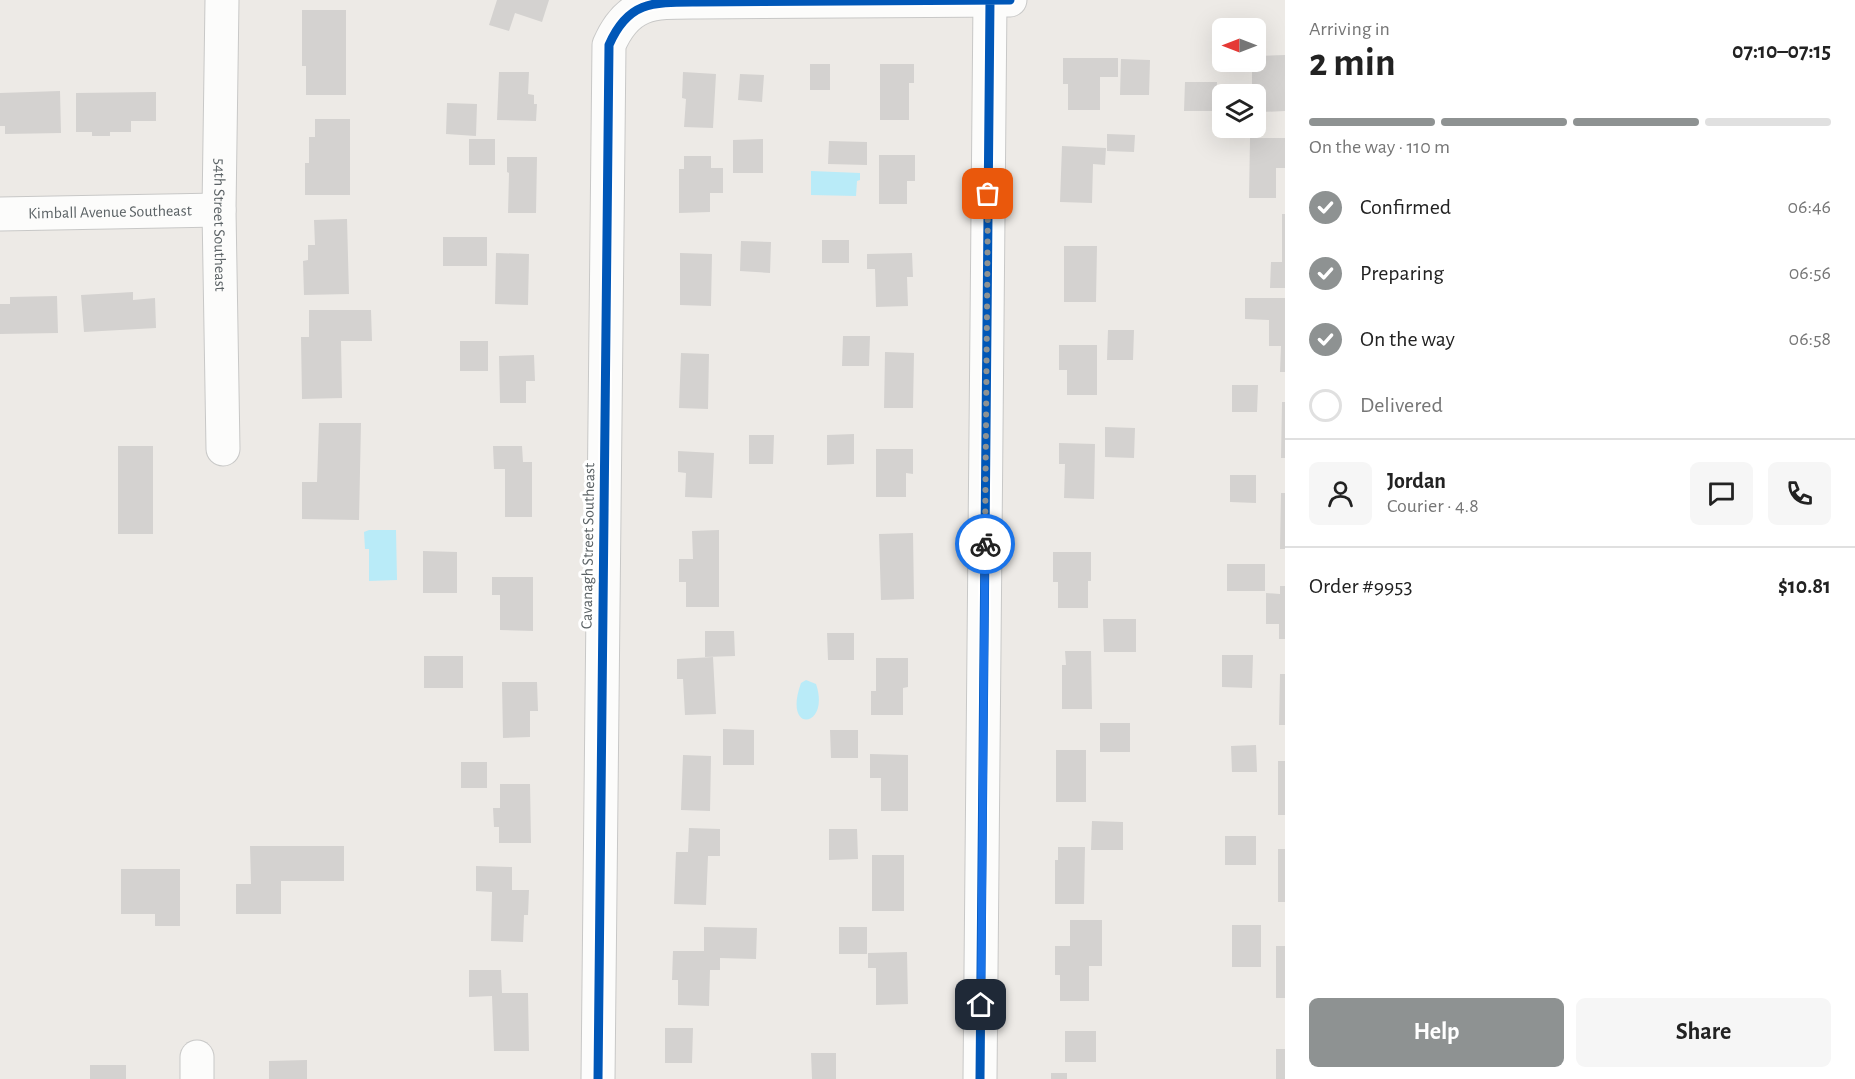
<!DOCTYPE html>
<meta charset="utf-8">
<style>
:root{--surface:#fff;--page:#f6f6f6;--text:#222;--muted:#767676;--line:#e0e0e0;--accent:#8e9292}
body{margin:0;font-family:"Alegreya Sans",sans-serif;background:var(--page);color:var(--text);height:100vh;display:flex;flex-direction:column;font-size:22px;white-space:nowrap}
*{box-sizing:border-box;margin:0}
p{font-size:20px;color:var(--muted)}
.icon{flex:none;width:33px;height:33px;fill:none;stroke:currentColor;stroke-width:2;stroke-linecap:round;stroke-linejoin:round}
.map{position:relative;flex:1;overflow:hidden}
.panel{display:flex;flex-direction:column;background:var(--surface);width:570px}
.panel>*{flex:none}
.needle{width:39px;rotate:270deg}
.buttons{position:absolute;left:1212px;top:18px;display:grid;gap:12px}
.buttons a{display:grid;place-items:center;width:54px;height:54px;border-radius:9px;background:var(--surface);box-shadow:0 6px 24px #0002;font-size:30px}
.pin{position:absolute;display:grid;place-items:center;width:51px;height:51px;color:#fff;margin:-26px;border-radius:12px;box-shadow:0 3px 9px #0006}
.courier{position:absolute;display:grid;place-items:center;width:60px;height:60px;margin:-30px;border:4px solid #1a73e8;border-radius:50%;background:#fff;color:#222;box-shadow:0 2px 8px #0007}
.overview em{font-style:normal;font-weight:600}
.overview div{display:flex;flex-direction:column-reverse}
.overview{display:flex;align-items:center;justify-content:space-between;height:102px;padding:0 24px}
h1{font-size:39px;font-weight:600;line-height:45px}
.bar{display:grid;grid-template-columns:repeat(4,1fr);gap:9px 6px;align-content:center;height:72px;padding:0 24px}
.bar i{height:8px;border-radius:4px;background:var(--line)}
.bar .active{background:var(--accent)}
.bar p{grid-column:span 4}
.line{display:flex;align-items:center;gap:15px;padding:0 24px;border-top:2px solid var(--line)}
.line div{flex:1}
.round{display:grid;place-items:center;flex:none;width:63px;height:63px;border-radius:9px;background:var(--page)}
ol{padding:0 24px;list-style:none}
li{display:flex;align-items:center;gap:18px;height:66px}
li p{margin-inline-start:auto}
li .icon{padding:6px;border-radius:50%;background:var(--accent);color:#fff;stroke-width:4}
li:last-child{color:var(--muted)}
li i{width:33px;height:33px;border:3px solid var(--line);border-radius:50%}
.action{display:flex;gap:12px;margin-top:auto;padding:12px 24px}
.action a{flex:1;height:69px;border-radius:9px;background:var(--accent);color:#fff;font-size:24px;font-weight:600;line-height:69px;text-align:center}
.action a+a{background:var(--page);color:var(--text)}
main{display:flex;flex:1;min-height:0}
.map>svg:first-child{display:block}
.water{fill:#b9ebf8}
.building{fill:#d4d2d0}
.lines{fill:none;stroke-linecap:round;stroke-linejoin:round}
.minor-casing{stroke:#c8c8c7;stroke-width:35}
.minor{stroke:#fcfcfb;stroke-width:33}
.cycleway-casing{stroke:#fff;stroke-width:13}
.cycleway{stroke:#0057b8;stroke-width:9}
.done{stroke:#8e9292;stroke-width:6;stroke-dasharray:0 10.8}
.route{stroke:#1a73e8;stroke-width:8}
.labels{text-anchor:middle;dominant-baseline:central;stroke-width:6;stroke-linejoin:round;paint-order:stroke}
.street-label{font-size:16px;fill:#5b6265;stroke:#fff}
</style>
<main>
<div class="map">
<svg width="1285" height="1079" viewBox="0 0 1285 1079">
<rect width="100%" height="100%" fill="#edeae6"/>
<path class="water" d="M811,171L860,173V180L857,181L856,196L811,195Z
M369,530H396L397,580L369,581V549H365L364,532Z
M806,680L816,684C831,728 782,735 801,683Z"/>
<path class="building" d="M497,0H549L542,22L515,13L509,31L489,25Z
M302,10H346V95H306V66H302Z
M1285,55V111L1261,112L1260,84H1252V62H1256V56Z
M1063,58H1118V77H1100V110H1068V84H1063Z
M1121,59L1150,60L1149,95H1120Z
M810,64H830V90H810Z
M880,64H914V83H909V120H880Z
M499,72H529L528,94L534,95V104H537L536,121L497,120Z
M683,72L716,74L713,128L684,127L686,99L682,98Z
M740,74L764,75L762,102L738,100Z
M1185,82H1217L1216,111H1184Z
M60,91L61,133L5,134V126H0V93Z
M156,92V121H131V132H110V136H92V132H76V93Z
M447,103L477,104L476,136L446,134Z
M315,119H350V195H305V163H309V137H315Z
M1107,134L1135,135L1134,152L1107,151Z
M1250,138H1285V168H1276V198H1249Z
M469,139H495V165H469Z
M763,139V173H733V140Z
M829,141L867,142V165L828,164Z
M1062,146L1106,148L1105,165L1093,164L1092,203L1060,202Z
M879,155H915V181H907V204H879Z
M684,156H711V168H723V193H710V212L679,213V169H684Z
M507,157H537L536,213H508L509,173L507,172Z
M1282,214H1285V288H1270L1271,262H1282Z
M347,219L349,294L304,295L303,261L308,260V245H315L314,220Z
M443,237H487V266H443Z
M822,240H849V263H822Z
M741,241L771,242L770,273L740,271Z
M1064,246H1097L1096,302H1064Z
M496,253L529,254L528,305L495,304Z
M680,253L712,254L711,306L680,305Z
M912,253L913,277H907L908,306L876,307L875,269H867V254Z
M133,292V300L155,298L156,328L84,332L81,295Z
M57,296L58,333L0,334V304H10V297Z
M1245,298H1285V372H1280L1281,346H1269V320L1245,319Z
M309,310H371L372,341H341L342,398L302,399L301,337H309Z
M1108,330H1134L1133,360H1107Z
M843,336H870L869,366H842Z
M460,341H488V371H460Z
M1059,345H1097V395H1067V370H1059Z
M885,352L914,353L913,408H884Z
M681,353L709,354L708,409L679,408Z
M534,355L535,381H526V403H500L499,356Z
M1232,385H1258L1257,412H1232Z
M1282,402H1285V458H1281Z
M319,423H361L359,520L302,519V482H317Z
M1105,427L1135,428L1134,458L1105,457Z
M854,434V464L827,465V435Z
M749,435H774L773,464H749Z
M1059,443L1095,444L1094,499L1064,498L1065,464H1059Z
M118,446H153V534H118Z
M493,446H522L523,462H532V517H505V469H494Z
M876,449H913V474L906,473V497H876Z
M678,451L714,453L712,498L685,497L686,473L678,472Z
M1230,475H1256V503L1230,502Z
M1281,493H1285V549H1280Z
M719,530V607H686V582H679V559H693L692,531Z
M913,533L914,599L881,600L879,534Z
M423,551L457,552V593H423Z
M1053,552H1091V581H1088V608H1058V582H1053Z
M1227,564H1265V591H1227Z
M492,577H533V631L500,630V595H492Z
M1280,586H1285V639H1279V624H1266V593L1280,594Z
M1103,619H1136V652H1104Z
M705,631H734L735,656L705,657Z
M827,633H854V660H828Z
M1065,651H1091L1092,709H1062V665H1066Z
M1222,655H1253L1252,688L1222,687Z
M424,656H463V688H424Z
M713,657L716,714L685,715L683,679H677V659Z
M876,658H908V687L903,688V715H871V691H876Z
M1280,674H1285V725H1279Z
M502,682H537L538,711H530V737L503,738Z
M1100,723H1130V752H1100Z
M723,729L754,730V765H723Z
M830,730H858V758H831Z
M1256,745L1257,772H1232L1231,746Z
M1056,750H1086V802H1056Z
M870,754L908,755V811H881V778H870Z
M683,755L711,756L710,811L681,810Z
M1278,761H1285V815H1278Z
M461,762H487V788H461Z
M500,784H530L531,843H499V827H494L493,808H500Z
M1092,821L1123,822V850H1091Z
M689,828L720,829V856H708L706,905L674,904L676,852H688Z
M829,829H857L858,859L829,860Z
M1225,836H1256V865H1225Z
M250,846H344V881H281V914H236V884H251Z
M1058,847H1085L1084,904H1055V860H1058Z
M1278,849H1285V902H1278Z
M872,855H904V911H872Z
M476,866L512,867V890H529L528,915H524L523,942L491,941L492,892L476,891Z
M121,869H180V926H155V914H121Z
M1070,920H1102V966H1089V1001H1060V975H1055V946H1070Z
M1232,925H1261V967H1232Z
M704,927L757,928L756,959L720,958V970H710L709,1006L678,1005V980H672L673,951H704Z
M839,927H867V954H839Z
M1276,946H1285V998H1276Z
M907,952L908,1004L876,1005V968H868V953Z
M469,970H501L502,993H528L529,1051H494L492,996L469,997Z
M665,1028H693L692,1063H665Z
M1065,1031H1096V1062H1065Z
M1276,1049H1285V1079H1276Z
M811,1053H836V1079H812Z
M307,1060V1079H269V1061Z
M90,1065H126V1079H90Z
M1051,1073H1067V1079H1051Z"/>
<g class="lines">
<g class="minor-casing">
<g id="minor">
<path id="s1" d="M222,0L219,210L223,449"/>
<path id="s2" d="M0,214L219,210"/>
<path d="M197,1057V1079"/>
<path d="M598,1079L609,45C628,1 653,2 696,2L1010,0"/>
<path d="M980,1079L990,0"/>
</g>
</g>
<use href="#minor" class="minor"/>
<g class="cycleway-casing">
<path id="cycleway" d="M598,1079L609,45C628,1 653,2 696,2L1010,0
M980,1079L990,0"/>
</g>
<use href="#cycleway" class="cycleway"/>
</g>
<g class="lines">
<path class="done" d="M985,544L988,194"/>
<path class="route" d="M981,1005L985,544"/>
</g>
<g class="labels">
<g class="street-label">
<text stroke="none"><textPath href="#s2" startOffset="110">Kimball Avenue Southeast</textPath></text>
<text stroke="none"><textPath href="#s1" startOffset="225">54th Street Southeast</textPath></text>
<text transform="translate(588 546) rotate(-89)">Cavanagh Street Southeast</text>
</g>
</g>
</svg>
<div class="buttons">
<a><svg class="needle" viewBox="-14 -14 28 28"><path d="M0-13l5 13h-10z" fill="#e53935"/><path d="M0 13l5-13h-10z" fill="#767676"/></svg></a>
<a><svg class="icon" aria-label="layers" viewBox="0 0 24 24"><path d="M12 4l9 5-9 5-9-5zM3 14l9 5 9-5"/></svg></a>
</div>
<div class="pin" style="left:988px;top:194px;background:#ea580c"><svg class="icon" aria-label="bag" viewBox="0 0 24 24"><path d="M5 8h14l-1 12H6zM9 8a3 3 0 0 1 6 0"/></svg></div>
<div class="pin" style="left:981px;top:1005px;background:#1f2937"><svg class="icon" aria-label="home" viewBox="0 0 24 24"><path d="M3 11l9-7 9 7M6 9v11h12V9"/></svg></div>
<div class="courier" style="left:985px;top:544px"><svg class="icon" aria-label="bike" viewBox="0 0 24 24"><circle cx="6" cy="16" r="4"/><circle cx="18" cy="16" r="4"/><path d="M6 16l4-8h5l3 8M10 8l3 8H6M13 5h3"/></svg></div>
</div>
<section class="panel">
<div class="overview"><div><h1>2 min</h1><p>Arriving in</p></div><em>07:10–07:15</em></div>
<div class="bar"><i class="active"></i><i class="active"></i><i class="active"></i><i></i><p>On the way · 110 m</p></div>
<ol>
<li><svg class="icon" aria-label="check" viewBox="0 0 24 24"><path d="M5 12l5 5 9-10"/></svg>Confirmed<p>06:46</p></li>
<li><svg class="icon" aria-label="check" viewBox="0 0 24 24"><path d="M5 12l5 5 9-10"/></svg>Preparing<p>06:56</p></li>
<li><svg class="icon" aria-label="check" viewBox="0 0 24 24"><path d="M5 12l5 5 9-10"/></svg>On the way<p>06:58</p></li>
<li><i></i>Delivered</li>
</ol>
<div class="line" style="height:108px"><a class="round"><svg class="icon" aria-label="person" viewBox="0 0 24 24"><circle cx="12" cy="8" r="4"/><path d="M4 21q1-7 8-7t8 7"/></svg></a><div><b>Jordan</b><p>Courier · 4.8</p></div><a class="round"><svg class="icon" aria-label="chat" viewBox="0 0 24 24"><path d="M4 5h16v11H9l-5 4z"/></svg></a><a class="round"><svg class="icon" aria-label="phone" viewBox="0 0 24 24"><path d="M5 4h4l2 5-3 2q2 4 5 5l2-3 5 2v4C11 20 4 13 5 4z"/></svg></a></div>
<div class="line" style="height:78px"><div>Order #9953</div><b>$10.81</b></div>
<div class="action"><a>Help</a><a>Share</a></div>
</section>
</main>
